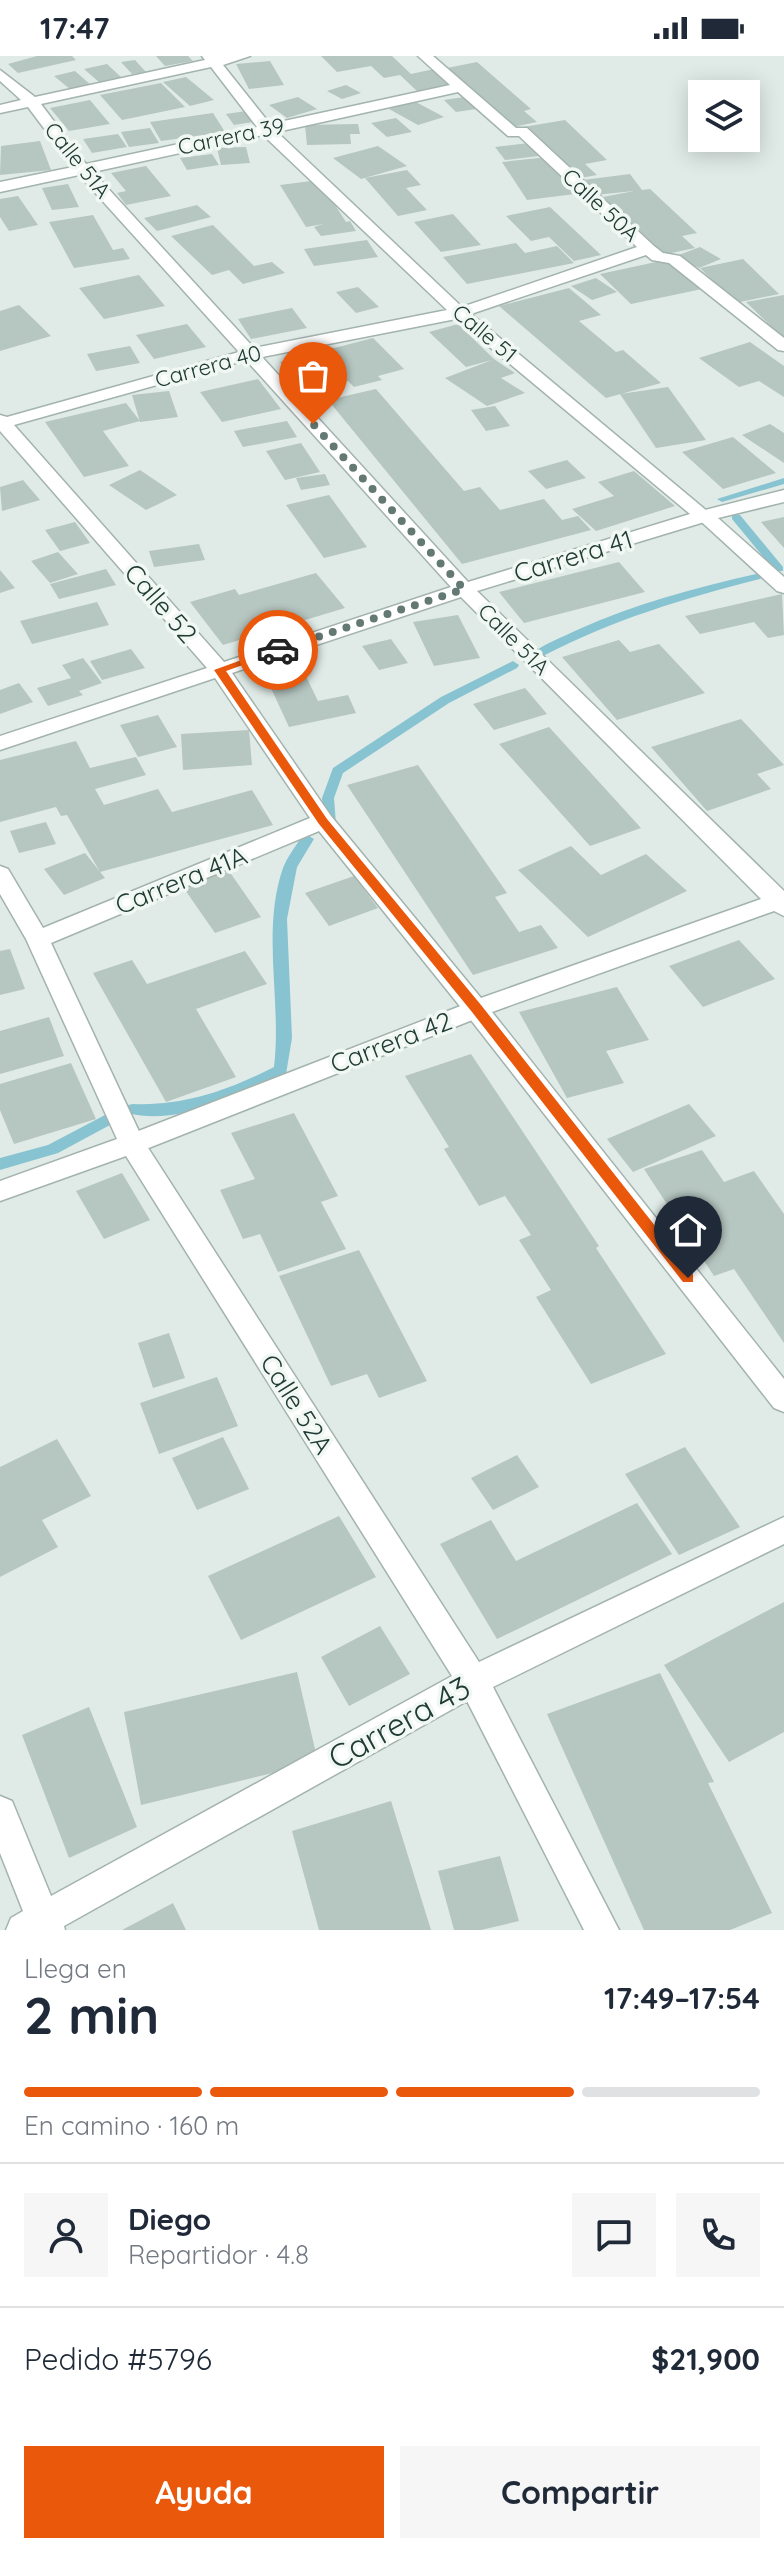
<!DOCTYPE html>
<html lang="es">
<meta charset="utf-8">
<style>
:root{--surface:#fff;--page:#f6f6f7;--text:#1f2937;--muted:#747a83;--line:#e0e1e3;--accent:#ea580c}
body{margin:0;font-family:Quicksand,sans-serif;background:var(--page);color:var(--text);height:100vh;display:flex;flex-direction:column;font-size:30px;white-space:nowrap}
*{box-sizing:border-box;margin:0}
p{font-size:26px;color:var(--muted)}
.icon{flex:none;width:44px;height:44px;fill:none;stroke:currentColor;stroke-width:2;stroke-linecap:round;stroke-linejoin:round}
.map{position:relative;height:1874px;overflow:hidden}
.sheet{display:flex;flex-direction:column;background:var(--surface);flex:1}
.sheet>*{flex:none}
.controls{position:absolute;left:688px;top:24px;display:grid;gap:16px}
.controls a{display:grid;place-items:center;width:72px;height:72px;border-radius:0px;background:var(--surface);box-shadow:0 4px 20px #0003;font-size:40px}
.pin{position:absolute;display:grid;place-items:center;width:68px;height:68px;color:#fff;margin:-82px -34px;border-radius:50% 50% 50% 0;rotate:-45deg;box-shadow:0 0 8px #0007}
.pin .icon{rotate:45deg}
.courier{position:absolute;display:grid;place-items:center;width:80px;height:80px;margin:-40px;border:6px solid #ea580c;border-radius:50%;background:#fff;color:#222;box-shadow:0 2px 10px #0007}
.summary em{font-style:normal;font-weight:800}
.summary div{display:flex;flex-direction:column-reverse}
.summary{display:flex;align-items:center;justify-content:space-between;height:136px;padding:0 24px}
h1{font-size:52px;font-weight:800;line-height:60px}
.bar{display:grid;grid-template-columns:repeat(4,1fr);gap:12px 8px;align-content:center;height:96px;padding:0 24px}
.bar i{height:10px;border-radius:6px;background:var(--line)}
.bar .active{background:var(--accent)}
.bar p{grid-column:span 4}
.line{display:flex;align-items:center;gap:20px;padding:0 24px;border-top:2px solid var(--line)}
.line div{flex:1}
.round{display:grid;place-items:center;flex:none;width:84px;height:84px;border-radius:0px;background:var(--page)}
.action{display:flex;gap:16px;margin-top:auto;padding:16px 24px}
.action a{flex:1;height:92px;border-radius:0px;background:var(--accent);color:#fff;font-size:32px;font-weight:800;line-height:92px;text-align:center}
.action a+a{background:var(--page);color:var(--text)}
.status{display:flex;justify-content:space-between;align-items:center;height:56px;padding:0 40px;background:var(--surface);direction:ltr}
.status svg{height:22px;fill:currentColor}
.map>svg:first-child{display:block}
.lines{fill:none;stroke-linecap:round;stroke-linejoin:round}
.stream{fill:#88c3d1;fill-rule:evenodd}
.building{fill:#b6c6c0}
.pedestrian-casing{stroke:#a3b3ae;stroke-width:3}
.minor-casing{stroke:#a3b3ae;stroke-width:3}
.tertiary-casing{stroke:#a3b3ae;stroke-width:3}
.pedestrian{fill:#fff;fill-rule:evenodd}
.minor{fill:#fff;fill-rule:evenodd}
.tertiary{fill:#fff;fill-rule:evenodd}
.route{fill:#ea580c}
.done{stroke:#647973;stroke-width:8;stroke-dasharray:0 14.4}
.labels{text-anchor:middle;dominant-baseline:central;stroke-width:7;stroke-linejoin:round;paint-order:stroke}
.far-street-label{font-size:22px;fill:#213b35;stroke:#f1f8f4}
.street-label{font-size:26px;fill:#213b35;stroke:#f1f8f4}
.near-street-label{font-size:32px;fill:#213b35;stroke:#f1f8f4}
</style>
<div class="status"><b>17:47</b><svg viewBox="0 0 49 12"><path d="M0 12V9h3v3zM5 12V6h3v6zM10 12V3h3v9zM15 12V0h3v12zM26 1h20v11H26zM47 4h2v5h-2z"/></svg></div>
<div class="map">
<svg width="784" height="1874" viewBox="0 0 784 1874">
<rect width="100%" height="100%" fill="#e0ebe7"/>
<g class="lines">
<path class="stream" d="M784,422V428L722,446L717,443Z
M736,458L740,459L783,511V515H775L732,463V459Z
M756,518L762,521L760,523C685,542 612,564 543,600H535L533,597C545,587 563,581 577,574C634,548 695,532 756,518Z
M513,605L519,609L517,612L449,647L343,717L334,742L336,768L335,771H325L322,742L333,712L441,641Z
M307,779L314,783L297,811L287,863L292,982L286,1018C243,1040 178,1070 128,1057L126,1053L128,1049L133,1048C185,1050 229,1034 274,1011C282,946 261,875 283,812C287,801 296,790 302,780Z
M105,1059L110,1061L112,1065L110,1069L58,1097L0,1114V1102L48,1089Z"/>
</g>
<path class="building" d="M37,0H72L76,4L18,17L8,8Z
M156,0H188L193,5L165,10Z
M321,0H392L411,18L434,13L451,28L417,35L400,19L384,22L371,10L337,16Z
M135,4L146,16L132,18L121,6Z
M270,5L284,29L249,33L236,8Z
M477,6L531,53L524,55L537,66L513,71L447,12Z
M107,8L121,21L99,26L84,13Z
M75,15L92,30L71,34L54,20Z
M186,21L214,44L190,50L163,26Z
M161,27L185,51L122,64L100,39Z
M346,29L361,37L342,43L327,35Z
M471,40L483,52L456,56L444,44Z
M298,41L317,53L287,62L269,49Z
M90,44L110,68L69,75L50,52Z
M414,45L444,61L418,69L389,53Z
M246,55L253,66L234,69L226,58Z
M213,57L225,76L161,85L150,66Z
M396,62L412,76L387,81L371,67Z
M565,64L607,104L585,108L597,119L575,123L523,71Z
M358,68L360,78H350L351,88L307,89L305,69Z
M150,72L159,87L129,91L121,76Z
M118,78L127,91L92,97L83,83Z
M40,85L51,114L0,119L1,90Z
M529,87L539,100L505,104L495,91Z
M378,90L407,110L361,123L333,102Z
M246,91L250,107L221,109L217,92Z
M212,98L219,109L187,114L180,102Z
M548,101L575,138L527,144L502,106Z
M146,110L171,140L126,149L117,137L126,135L111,117Z
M407,114L421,129L406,132L427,154L398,160L365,122Z
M630,118L642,134L650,133L697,177L682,180L695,192L662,199L603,141L634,135L595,139L583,124Z
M319,124L346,166L350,165L356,175L321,180L314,171L323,168L306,171L280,129Z
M68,128L79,151L52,154L42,132Z
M18,140L38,169L9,175L0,161V143Z
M197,149L211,161L157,175L144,162Z
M550,151L601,199L574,205L549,181L531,185L506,160Z
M453,158L481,189L441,196L414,166Z
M93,159L113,194L123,192L130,203L74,212L49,166Z
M213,169L254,210L272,206L285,217L243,228L229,214L212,219L171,180Z
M367,184L378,201L314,210L304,193Z
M516,187L525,197L557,190L574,207L467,228L443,201Z
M700,191L721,203L699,212L676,200Z
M670,203L702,233L631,248L600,218Z
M743,203L779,238L735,247L700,212Z
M139,219L165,250L104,263L79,232Z
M596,222L617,236L592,244L571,230Z
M358,231L379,251L356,257L336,236Z
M569,232L601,259L579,265L616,296L623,294L661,327L606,342L499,250Z
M784,239V283L746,246Z
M19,249L51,280L0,295V255Z
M292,252L307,272L251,283L238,263Z
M187,268L206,291L154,303L136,279Z
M458,268L494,303L515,317L501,322L525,337L487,350L445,322L492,304L466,311L429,276Z
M373,282L404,313L378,320L382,324L354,331L348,325L308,335L280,306Z
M750,286L784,310V341L759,325L739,331L699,302Z
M130,290L140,307L96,315L87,298Z
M258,323L281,353L222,366L200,336Z
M668,331L706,384L656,392L620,338Z
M376,333L464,435L480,431L500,454L544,443L562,464L578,460L591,474L462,508L328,344Z
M169,335L178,361L140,366L132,339Z
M126,347L140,365L103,375L129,410L84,421L45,366Z
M495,350L510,370L486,375L471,354Z
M287,365L297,381L243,391L234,375Z
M770,368L784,377V407L742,379Z
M733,381L776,417L723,433L682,396Z
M301,387L320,416L285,424L266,395Z
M567,404L586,422L546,433L528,415Z
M140,414L177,439L146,454L109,429Z
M634,415L675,450L596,475L572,453L614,440L598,426Z
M325,418L330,429L301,434L296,422Z
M23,424L40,444L2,455L0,431Z
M329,439L367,491L324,502L286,449Z
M784,461V492L761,466Z
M75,466L90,487L60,495L45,474Z
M199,488L205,504L154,511L149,495Z
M58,496L78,518L50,527L31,505Z
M619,506L645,536L524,567L499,536Z
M106,513L116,529L59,543L50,528Z
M0,514L15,532L0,537Z
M316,517L345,552L223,589L190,546L235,533L239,539Z
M782,538L784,579L768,582L754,566L700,578L685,560Z
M97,546L109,569L32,588L20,565Z
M458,559L480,602L434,610L413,566Z
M391,583L408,607L379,614L362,590Z
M619,584L630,596L659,588L705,637L617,664L562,601Z
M131,593L145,612L102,624L90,605Z
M83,602L102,627L79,635L83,639L48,650L37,632L71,622L62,609Z
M301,610L318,645L348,639L356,657L289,671L264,617Z
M19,627L33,646L0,658V634Z
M525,632L547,658L494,674L473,648Z
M158,659L177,691L138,701L120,669Z
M741,663L784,709L757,718L771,733L707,755L651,691Z
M549,671L641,772L590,790L499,688Z
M249,674L252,709L183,714L181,678Z
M76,685L90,712L136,701L146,719L95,733L104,749L158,733L172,756L252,734L273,769L100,816L67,759L61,760L56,751L0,766V704Z
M418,709L507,837L495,841L519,876L541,869L558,892L473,919L347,729Z
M46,766L56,788L19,797L10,775Z
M571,790L601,819L646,798L687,835L588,881L518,814Z
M85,797L105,822L64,839L44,813Z
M229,815L261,861L215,877L183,831Z
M354,820L378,852L329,870L305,837Z
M739,884L775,923L703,951L669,910Z
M10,893L25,933L0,939V895Z
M245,895L267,928L196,953L236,1021L166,1046L93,917L132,904L147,928Z
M617,931L649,984L606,995L624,1027L567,1042L519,956Z
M49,961L64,1000L0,1018V975Z
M471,998L599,1190L596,1192L666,1298L591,1328L536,1241L551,1234L519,1184L531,1179L505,1140L479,1150L444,1093L449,1091L405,1020Z
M71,1007L96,1063L14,1088L0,1054V1028Z
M689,1048L716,1080L633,1116L607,1083Z
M294,1057L338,1140L321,1146L346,1193L278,1216L260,1178L243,1183L220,1134L255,1123L231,1077Z
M702,1094L724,1126L754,1115L784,1158V1287L734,1213L714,1220L644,1113Z
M122,1117L150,1164L104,1183L76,1135Z
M359,1194L427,1325L379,1342L367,1318L331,1330L279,1220Z
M169,1277L185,1322L153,1332L138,1287Z
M217,1321L238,1370L159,1398L140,1347Z
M223,1381L249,1433L197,1454L172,1402Z
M57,1383L91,1440L42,1464L58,1491L0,1521V1411Z
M685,1391L740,1471L679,1499L625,1418Z
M517,1399L539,1431L493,1454L471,1422Z
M637,1447L672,1498L497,1583L440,1488L491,1464L516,1505Z
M339,1460L376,1521L241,1584L208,1520Z
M784,1546V1676L729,1706L664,1609Z
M380,1570L410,1618L349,1650L321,1601Z
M297,1616L318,1706L141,1749L124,1656Z
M660,1617L714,1726L708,1727L772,1857L730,1874H644L547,1658Z
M89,1651L137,1771L69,1802L22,1679Z
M391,1745L431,1874H319L292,1775Z
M500,1800L519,1865L481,1874H454L438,1815Z
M173,1847L186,1874H122Z"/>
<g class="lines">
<g class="pedestrian-casing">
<path id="pedestrian" d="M476,944L485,947L488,953L485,959L141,1095L132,1098L123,1095L119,1088L123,1081Z"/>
</g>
<g class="minor-casing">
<path id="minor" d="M202,0H250L223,9L270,68L450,29L418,0H433L516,72H527L654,190L663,197L680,200L784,282V295L778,294L669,207L652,204L646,199L471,258L713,460L711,464L477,535L784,835V860L774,855L492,956L784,1323V1356L774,1352L467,959L319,775L51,887L143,1084L479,1606L784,1461V1488L493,1631L619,1874H584L467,1645L64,1870L65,1874H6L11,1862L23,1855L0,1797V1740L12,1745L51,1840L452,1620L126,1100L0,1145V1125L117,1083L26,883L0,838V810L8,813L43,872L310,762L215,622L0,694V680L207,612L0,375V359L7,361L239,296L79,119L0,136V126L73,111L28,51L0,57V49L21,44L0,25V14L35,41L205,4ZM211,11L257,71L86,108L41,48ZM458,36L508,80H519L637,191L462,251L277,76ZM263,79L447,254L254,292L93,116ZM456,263L690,458L468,526L262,301ZM246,304L451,531L224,606L14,369ZM461,541L761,843L481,942L331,760L232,617Z"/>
</g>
<g class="tertiary-casing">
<path id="tertiary" d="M784,434V446L718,462L784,521V537L777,535L695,460L697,456Z"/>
</g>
<use href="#pedestrian" class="pedestrian"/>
<use href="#minor" class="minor"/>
<use href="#tertiary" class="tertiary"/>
</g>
<path class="route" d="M275,592L284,594L226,615L327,763L481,949L693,1218V1226H683L472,956L319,768L214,614Z"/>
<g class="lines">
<path class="done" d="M278,594L464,533L313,368"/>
</g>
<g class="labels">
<g class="far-street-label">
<text transform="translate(231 80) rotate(-12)">Carrera 39</text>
<text transform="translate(78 104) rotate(51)">Calle 51A</text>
<text transform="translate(601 149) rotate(43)">Calle 50A</text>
<text transform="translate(485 277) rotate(40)">Calle 51</text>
<text transform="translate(208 310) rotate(-15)">Carrera 40</text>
<text transform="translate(514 583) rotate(45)">Calle 51A</text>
</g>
<g class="street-label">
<text transform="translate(573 500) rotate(-17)">Carrera 41</text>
<text transform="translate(161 547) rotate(49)">Calle 52</text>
<text transform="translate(181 824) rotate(-22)">Carrera 41A</text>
<text transform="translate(391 986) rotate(-21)">Carrera 42</text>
<text transform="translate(297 1348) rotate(58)">Calle 52A</text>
</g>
<g class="near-street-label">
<text transform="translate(399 1666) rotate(-29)">Carrera 43</text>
</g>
</g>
</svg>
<div class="controls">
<a><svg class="icon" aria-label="layers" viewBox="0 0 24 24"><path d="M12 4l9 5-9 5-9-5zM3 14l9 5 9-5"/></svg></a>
</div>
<div class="pin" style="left:313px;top:368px;background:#ea580c"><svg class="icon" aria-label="bag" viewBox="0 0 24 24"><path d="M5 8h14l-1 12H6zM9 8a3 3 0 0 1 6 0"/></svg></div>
<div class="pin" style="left:688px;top:1222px;background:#1f2937"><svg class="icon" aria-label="home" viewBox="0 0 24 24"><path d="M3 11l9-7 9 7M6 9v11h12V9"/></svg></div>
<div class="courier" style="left:278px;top:594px"><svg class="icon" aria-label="car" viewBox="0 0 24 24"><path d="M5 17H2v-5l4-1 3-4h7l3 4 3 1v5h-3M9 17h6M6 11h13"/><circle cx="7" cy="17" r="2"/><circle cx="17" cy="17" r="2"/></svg></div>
</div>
<section class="sheet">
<div class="summary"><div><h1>2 min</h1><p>Llega en</p></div><em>17:49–17:54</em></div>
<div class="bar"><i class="active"></i><i class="active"></i><i class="active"></i><i></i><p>En camino · 160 m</p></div>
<div class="line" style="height:144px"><a class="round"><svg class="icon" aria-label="person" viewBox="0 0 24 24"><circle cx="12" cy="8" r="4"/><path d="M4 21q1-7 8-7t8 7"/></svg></a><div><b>Diego</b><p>Repartidor · 4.8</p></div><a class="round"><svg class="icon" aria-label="chat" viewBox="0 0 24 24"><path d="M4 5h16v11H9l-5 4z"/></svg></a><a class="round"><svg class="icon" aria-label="phone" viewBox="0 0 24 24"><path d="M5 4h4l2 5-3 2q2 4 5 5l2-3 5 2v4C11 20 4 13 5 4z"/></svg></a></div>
<div class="line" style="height:104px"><div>Pedido #5796</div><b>$21,900</b></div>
<div class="action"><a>Ayuda</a><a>Compartir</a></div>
</section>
